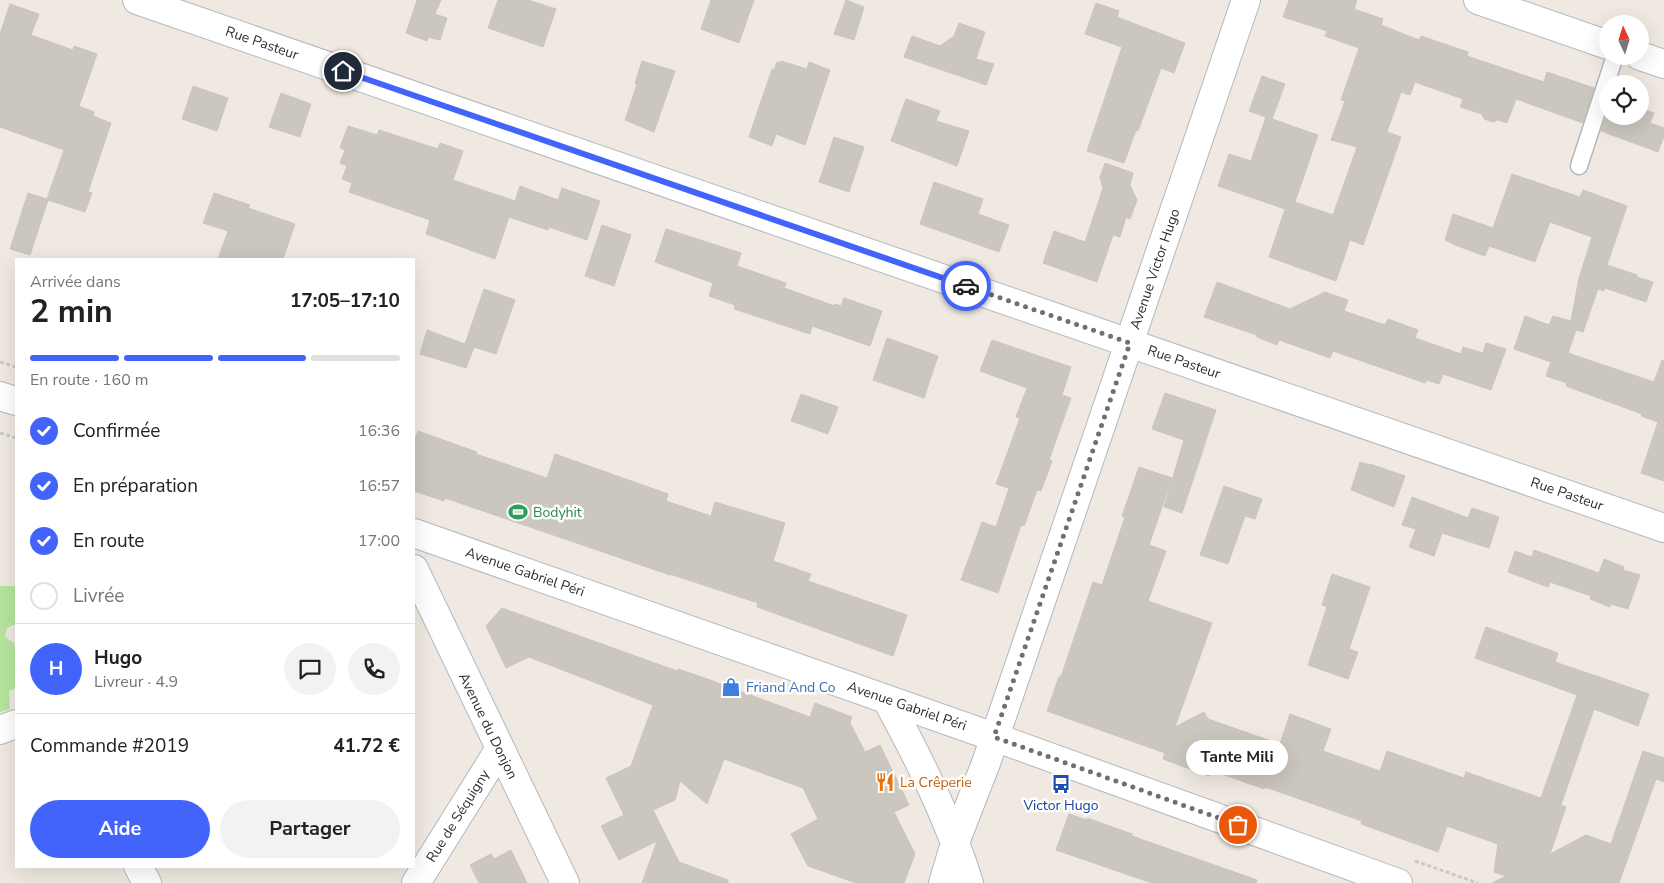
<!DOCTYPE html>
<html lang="fr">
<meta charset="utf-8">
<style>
:root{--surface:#fff;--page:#f2f2f2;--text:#222;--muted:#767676;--line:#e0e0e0;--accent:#4264fb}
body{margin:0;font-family:"Nunito Sans",sans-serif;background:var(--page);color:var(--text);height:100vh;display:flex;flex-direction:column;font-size:19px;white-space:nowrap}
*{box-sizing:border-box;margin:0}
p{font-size:16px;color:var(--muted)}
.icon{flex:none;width:28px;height:28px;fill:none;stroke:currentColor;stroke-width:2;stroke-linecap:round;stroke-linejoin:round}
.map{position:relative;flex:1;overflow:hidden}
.drawer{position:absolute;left:15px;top:258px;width:400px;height:610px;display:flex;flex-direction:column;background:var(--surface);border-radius:0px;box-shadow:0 5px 20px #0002}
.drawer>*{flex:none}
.needle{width:32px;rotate:356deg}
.tools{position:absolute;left:1599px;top:15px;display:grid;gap:10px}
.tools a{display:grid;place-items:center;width:50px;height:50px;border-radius:50%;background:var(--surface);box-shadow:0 5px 20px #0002;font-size:25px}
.pin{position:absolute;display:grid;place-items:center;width:42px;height:42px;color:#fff;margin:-21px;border:2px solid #fff;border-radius:50%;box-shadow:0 1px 5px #0007}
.courier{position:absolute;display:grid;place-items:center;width:50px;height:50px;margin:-25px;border:4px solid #4264fb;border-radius:50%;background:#fff;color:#222;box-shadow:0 1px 6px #0007}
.bubble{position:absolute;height:35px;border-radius:18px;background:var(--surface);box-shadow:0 5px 20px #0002;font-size:16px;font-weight:700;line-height:35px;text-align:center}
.head em{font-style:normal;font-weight:700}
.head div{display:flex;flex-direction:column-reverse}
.head{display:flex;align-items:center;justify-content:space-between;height:85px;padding:0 15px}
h1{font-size:32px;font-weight:700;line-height:38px}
.bar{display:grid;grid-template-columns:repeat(4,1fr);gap:8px 5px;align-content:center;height:60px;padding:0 15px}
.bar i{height:6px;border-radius:4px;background:var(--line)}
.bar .selected{background:var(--accent)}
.bar p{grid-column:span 4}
.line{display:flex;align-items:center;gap:12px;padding:0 15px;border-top:1px solid var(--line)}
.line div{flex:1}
.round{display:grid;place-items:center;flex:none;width:52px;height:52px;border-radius:26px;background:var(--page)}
ol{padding:0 15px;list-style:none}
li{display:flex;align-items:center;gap:15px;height:55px}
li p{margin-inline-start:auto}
li .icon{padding:5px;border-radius:50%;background:var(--accent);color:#fff;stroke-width:4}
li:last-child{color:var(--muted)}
li i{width:28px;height:28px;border:2px solid var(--line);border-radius:50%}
.action{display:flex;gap:10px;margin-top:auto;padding:10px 15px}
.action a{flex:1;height:58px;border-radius:30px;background:var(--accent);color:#fff;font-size:20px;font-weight:700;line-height:58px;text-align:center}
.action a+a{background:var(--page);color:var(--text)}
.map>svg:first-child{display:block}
.green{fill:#b6e59e}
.building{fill:#cbc7bf;stroke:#cbc5ba}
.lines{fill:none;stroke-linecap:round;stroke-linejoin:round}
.lane-casing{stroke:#b4b7c1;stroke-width:19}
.street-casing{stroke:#b4b7c1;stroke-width:30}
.secondary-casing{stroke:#b4b7c1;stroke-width:30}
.path{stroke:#c9c9c9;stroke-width:3;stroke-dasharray:4 2.5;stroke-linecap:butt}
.lane{stroke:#fff;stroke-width:16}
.street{stroke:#fff;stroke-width:28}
.secondary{stroke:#fff;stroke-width:28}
.done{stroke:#726f6d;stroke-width:5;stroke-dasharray:0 9}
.route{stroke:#4264fb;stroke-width:6}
.labels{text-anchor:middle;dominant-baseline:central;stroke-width:5;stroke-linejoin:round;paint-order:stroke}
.street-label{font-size:14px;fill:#2e2e2e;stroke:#fff}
.leisure-label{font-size:14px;fill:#27864d;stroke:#fff;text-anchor:start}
.shop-label{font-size:14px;fill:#366cbe;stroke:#fff;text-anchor:start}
.food-label{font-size:14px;fill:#c56008;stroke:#fff;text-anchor:start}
.transit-label{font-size:14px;fill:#164399;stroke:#fff}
</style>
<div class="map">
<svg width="1664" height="883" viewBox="0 0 1664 883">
<rect width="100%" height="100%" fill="#efe9e1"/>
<path class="green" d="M0,586H16V624L7,628L5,637L14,643L16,650V688L9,691L10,709L0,712Z"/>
<path class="building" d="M417,0H441L435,14L447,18L440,40L428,37L427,41L406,33Z
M498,0H528L556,9L543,47L488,28Z
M711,0H754L739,43L701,29Z
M846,0L864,7L854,40L834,34Z
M1289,0H1357L1354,9L1383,19L1381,25L1419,40L1421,36L1468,52L1467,56L1544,82L1547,72L1594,88L1583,123L1516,99L1507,123L1498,120L1493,122L1484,119L1482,114L1460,107L1463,99L1415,82L1410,95L1401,92L1387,132L1401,137L1363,245L1350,240L1336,281L1269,257L1285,209L1218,186L1229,154L1251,161L1266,117L1249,111L1262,76L1285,84L1272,119L1318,135L1295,202L1333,215L1357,147L1331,140L1345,101L1341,100L1359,48L1325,36L1327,31L1283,17Z
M1096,3L1119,11L1117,17L1185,43L1174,73L1161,68L1138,131L1136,130L1124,163L1087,151L1122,47L1085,34Z
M10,4L39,14L31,35L73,50L74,46L97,54L79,106L94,112L93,116L111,123L88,192L92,193L85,212L48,200L30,255L10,249L28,193L47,199L64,150L0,127V34Z
M959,23L985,32L976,59L994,64L986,85L904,57L912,36L940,46L954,36Z
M642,61L675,71L654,132L625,120L637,84L635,83Z
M781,61L807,69L809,62L830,70L805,145L776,134L772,146L749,137L772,69L774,70L777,62L780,63Z
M193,86L228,98L217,131L182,119Z
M281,93L311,104L300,137L269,127Z
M906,99L940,111L936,121L969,131L957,166L891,141Z
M1640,108L1654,113L1650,123L1664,128V136L1658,152L1601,131L1608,111V116H1640Z
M348,126L377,135L379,130L438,149L440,143L463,151L453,180L515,201L520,186L558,200L562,188L600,201L587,240L549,227L548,230L509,217L495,259L426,234L430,220L349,192L352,183L342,179L347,166L340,163L345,150L340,148Z
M834,137L864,147L849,192L819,182Z
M1105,163L1133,173L1130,185L1137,200L1130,219L1126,217L1120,237L1113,235L1097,282L1043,263L1054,231L1085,242L1103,188L1100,177Z
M1512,174L1580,197L1583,190L1627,206L1607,265L1637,275V277L1653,282L1646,302L1605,288L1604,291L1598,289L1583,332L1576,330L1568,353L1654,382L1662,360L1664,361V481L1641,473L1658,422L1641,416L1642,414L1566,386L1567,383L1546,376L1551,362L1514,349L1525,316L1549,325L1553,316L1571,321L1579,278L1592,237L1550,222L1535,262L1489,246L1485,256L1455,245L1445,240L1453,214L1493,228Z
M934,182L983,199L978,214L1009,225L999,252L920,224Z
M214,193L250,205L248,208L295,224L283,259H218L228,231L203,223Z
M602,225L631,235L614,286L585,276Z
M666,229L741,253L737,266L786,283L784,288L835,306V304L841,306L844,298L882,311L870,346L812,326L810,334L734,309L735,305L709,296L713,283L655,262Z
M1217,282L1290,309L1325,292L1348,300L1344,311L1385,325L1388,319L1418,330L1415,338L1461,354L1463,347L1483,353L1486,343L1506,349L1491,390L1443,374L1439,384L1427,380L1425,383L1333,351L1330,358L1279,340L1277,345L1257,337V335L1204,317Z
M484,289L515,300L496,354L474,347L466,368L420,354L427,330L465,344Z
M887,338L938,356L924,398L873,380Z
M992,340L1071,367L1062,395L1071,398L1049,460L1052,461L1041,491L1037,490L1024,526L1021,525L998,593L961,580L982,522L996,527L1009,488L996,484L1020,418L1016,417L1027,388L980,371Z
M1165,393L1216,410L1182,513L1164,507L1184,440L1152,429Z
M801,394L838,407L828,434L791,421Z
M418,431L477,452L476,454L547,478L555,454L668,494L666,501L711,516L715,502L785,523L773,561L811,574L808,581L907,615L893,656L757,607L758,603L670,574V575L445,498L444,501L414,491V442Z
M1360,462L1370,465V464L1405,476L1394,507L1351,490Z
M1139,467L1172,478L1149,545L1166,551L1148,601L1212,623L1175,727L1204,712L1208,719L1280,744L1290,714L1331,729L1323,751L1380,771L1387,751L1464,778L1466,772L1541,798L1577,695L1475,658L1486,627L1558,653L1555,662L1649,694L1638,726L1594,709L1561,805L1566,807L1550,854L1586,835L1611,844L1643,751L1664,758V782L1656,779L1619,883H1492L1506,876L1494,872L1498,844L1447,826L1438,852L1361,824L1362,821L1265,787L1264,789L1211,770L1209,776L1163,759L1165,753L1047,711L1059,677H1061L1093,582L1102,585L1125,517L1122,516Z
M1224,486L1262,499L1255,519L1245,516L1228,564L1200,555Z
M1412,497L1468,518L1472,508L1499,517L1489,548L1442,533L1434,556L1409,547L1416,529L1402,525Z
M1534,550L1599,573L1604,559L1624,567L1623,570L1640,575L1628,609L1611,604L1610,607L1590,599L1591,596L1550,582L1548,587L1508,572L1515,551L1532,557Z
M1332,574L1370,587L1349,649L1358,652L1348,679L1308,665L1327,607L1322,605Z
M502,608L677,671L678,669L699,676L810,717L815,703L852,717L850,723L865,752L880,745L909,805L894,812L915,854L904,883H856L808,866L791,834L818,819L803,788L724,759L707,804L680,781L675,800L653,810L679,862L728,880V883H642L657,841L619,860L601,826L624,815L606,778L631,766L653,705L529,657L506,668L486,626Z
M1069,814L1087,820V818L1132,834V836L1257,880L1256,883H1152L1056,850Z
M511,850L527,883H479L470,865L491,854L494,859Z"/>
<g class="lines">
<g class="lane-casing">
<path id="lane" d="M1579,166L1615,56"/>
</g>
<g class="street-casing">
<path id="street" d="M137,0L1664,528
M1478,0L1608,45
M1640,56L1664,64
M414,569L565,883
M887,700C919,759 949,819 969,883
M0,730L16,724
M138,866L147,883
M416,883L499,750
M943,883L956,840L986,763L1246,0"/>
</g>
<g class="secondary-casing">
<path id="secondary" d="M0,396L16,401
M414,533L994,737L1398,883"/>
</g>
<path class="path" d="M0,362L16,367
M0,433L16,438
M1415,861L1478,883"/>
<use href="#lane" class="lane"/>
<use href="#street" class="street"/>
<use href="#secondary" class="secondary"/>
</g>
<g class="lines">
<path class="done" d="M966,286L1130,343L994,737L1238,825"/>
<path class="route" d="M343,71L966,286"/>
</g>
<defs>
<g id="stadium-bare" transform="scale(1.5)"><path d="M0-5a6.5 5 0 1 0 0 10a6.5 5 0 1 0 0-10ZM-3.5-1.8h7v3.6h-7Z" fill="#2e9e5b" stroke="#fff" stroke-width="2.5" paint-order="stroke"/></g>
<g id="shop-bare" transform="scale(1.5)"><path d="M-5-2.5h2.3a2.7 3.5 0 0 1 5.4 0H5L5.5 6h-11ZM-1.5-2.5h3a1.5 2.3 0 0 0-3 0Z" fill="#3f7fe0" stroke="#fff" stroke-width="2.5" paint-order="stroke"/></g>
<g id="restaurant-bare" transform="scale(1.5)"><path d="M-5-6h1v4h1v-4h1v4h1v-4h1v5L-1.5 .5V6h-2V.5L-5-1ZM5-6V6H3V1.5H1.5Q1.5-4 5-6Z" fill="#e8710a" stroke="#fff" stroke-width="2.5" paint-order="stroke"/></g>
<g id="bus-bare" transform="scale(1.5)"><path d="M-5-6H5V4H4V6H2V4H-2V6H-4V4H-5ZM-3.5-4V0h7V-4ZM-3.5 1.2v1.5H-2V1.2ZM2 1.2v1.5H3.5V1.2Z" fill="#1a4fb4" stroke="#fff" stroke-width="2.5" paint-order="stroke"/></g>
</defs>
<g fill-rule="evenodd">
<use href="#stadium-bare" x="518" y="512"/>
<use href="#shop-bare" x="731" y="687"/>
<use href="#restaurant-bare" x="885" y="782"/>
<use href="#bus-bare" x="1061" y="784"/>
</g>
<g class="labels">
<g class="street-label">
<text transform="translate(262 43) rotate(19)">Rue Pasteur</text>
<text transform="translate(1155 269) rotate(-71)">Avenue Victor Hugo</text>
<text transform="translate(1184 362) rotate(19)">Rue Pasteur</text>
<text transform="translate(1567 494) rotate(19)">Rue Pasteur</text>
<text transform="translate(525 572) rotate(19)">Avenue Gabriel Péri</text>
<text transform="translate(907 706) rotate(19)">Avenue Gabriel Péri</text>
<text transform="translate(488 726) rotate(64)">Avenue du Donjon</text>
<text transform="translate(458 816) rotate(-58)">Rue de Séquigny</text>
</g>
<g class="leisure-label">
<text x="533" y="512">Bodyhit</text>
</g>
<g class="shop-label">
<text x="746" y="687">Friand And Co</text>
</g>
<g class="food-label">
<text x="900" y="782">La Crêperie</text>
</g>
<g class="transit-label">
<text x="1061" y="805">Victor Hugo</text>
</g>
</g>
</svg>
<div class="tools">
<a><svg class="needle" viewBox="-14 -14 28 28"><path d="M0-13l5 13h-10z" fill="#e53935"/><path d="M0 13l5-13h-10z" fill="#767676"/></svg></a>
<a><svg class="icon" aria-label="locate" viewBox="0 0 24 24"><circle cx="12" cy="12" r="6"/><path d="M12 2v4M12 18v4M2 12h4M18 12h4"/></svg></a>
</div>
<div class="pin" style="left:1238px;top:825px;background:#ea580c"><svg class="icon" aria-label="bag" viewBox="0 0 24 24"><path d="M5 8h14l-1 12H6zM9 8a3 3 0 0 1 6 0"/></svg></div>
<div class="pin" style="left:343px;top:71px;background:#1f2937"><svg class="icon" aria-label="home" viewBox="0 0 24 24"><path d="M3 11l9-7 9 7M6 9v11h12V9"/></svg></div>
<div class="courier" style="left:966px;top:286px"><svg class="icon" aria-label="car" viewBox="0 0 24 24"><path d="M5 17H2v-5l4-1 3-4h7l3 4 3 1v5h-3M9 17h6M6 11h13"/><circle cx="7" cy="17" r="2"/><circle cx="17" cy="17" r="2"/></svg></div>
<div class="bubble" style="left:1186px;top:740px;width:102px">Tante Mili</div>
<section class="drawer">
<div class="head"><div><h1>2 min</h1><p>Arrivée dans</p></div><em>17:05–17:10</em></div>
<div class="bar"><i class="selected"></i><i class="selected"></i><i class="selected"></i><i></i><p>En route · 160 m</p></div>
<ol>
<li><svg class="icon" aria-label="check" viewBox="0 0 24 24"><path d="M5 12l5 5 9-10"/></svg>Confirmée<p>16:36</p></li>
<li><svg class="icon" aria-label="check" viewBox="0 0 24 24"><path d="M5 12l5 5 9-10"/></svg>En préparation<p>16:57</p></li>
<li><svg class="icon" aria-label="check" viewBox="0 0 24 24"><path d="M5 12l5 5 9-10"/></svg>En route<p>17:00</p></li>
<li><i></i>Livrée</li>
</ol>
<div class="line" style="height:90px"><b class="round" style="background:var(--accent);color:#fff">H</b><div><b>Hugo</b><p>Livreur · 4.9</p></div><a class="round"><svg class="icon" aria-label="chat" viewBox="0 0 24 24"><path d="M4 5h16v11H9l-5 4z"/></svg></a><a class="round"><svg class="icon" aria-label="phone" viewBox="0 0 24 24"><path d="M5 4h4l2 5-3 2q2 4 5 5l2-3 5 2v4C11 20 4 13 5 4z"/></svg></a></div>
<div class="line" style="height:65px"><div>Commande #2019</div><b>41.72 €</b></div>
<div class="action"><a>Aide</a><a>Partager</a></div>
</section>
</div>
